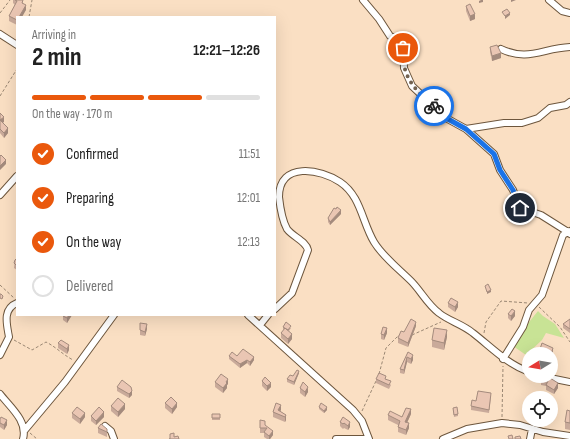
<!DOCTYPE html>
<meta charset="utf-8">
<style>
:root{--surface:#fff;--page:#f6f6f6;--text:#222;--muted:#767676;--line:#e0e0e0;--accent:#ea580c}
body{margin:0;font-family:"Sofia Sans Condensed",sans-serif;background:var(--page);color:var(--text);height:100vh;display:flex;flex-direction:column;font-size:15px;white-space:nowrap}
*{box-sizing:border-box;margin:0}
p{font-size:13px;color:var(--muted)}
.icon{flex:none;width:22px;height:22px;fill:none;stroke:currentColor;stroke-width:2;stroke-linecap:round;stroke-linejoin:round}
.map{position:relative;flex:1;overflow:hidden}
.details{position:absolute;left:16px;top:16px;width:260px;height:300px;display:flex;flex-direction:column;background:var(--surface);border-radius:0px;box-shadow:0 4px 16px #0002}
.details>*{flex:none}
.needle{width:26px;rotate:259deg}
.fabs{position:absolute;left:522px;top:347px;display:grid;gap:8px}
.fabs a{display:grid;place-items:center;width:36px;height:36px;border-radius:50%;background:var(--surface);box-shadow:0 4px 16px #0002;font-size:20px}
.pin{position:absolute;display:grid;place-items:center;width:34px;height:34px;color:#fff;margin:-17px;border:2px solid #fff;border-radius:50%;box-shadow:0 1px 4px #0007}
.courier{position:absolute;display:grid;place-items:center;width:40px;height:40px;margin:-20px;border:3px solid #1a73e8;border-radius:50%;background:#fff;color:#222;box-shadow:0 1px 5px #0007}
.overview em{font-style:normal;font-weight:700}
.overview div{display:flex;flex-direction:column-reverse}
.overview{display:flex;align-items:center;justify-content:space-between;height:68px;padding:0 16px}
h1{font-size:26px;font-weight:700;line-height:30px}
.bar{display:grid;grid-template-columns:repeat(4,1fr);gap:6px 4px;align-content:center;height:48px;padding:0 16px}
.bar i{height:5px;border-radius:3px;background:var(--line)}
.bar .current{background:var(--accent)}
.bar p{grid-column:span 4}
ol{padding:0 16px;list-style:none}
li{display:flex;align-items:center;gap:12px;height:44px}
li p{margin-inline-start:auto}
li .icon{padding:4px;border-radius:50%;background:var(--accent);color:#fff;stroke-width:4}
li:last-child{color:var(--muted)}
li i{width:22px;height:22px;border:2px solid var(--line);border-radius:50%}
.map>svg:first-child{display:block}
.green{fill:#c8e395}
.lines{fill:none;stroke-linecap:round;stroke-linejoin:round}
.minor-casing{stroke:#6d563d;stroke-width:8}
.path{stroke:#9a8773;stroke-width:1;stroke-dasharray:3 2;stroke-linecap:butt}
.minor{stroke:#fff;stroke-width:6}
.wall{fill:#c9aa9a}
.shaded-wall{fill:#a48b7d}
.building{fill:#eac6b3;stroke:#a48b7d}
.done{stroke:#726251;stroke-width:4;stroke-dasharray:0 7.2}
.route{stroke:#1a73e8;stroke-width:5}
</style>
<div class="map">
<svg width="570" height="439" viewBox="0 0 570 439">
<rect width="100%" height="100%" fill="#fadfc3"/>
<path class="green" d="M538,311L543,316L555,324L564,338L546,333L542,340L526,355L513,346V342Z"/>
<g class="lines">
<g class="minor-casing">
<path id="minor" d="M363,0L379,19L390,36L400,39L403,48L404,68L412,86L446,118L466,129L494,154L500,170L513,190L520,208L541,215L568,232L570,231
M549,0L562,11L570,13
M0,34L17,45
M501,49C528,62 543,48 570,47
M466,129L504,123H522L538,118L550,108L566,105L570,102
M0,195L17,176
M275,309L292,293L308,250C306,241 293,237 287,229C282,220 280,206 279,197C279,161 321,169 340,182C361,196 362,222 374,242C383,257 399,269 411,281C421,291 427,304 439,313C449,321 462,324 473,333C491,347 507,364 529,372
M248,315L353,410L362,421L369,439
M260,325L268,315
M0,355L9,337C7,325 2,309 17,303
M503,359L523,327L529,310L542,295L563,235L568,232L570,234
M540,376L570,382
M0,394C10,407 28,421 23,439
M105,426L111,431L114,439
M24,431L65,382L114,315
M336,439H367
M443,439L467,429L502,423L520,425L543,432L570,436
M530,439L532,429"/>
</g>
<path class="path" d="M0,13L10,0
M29,17L32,0
M0,96L17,69
M0,285L14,298
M539,307L560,327L570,342
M484,333L486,322L501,301L528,303
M412,335L441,322
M14,340L32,350L46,342C56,347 62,354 73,360
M379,374L386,348L401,333
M362,411L376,381
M502,417L503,366
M30,433L37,439"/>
<use href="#minor" class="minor"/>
</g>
<path class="wall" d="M13,0H22L23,3L26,10L17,17V25L9,21V16L15,5L13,3Z
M466,6L475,19L470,21L466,11Z
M490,47L501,58L492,61L490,52Z
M0,113L4,122H3L8,133L4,138L0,133Z
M341,214L330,225L328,222V218Z
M17,258V270L14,268L15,260Z
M448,303L458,307L455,312L448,307Z
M508,314L515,316L511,321L508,318Z
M72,315L67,323L63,320V316Z
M570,319V333L563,328V324Z
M416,326L408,347L398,343V338L404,332Z
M283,327L291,328L289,331L292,339L288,344L281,338V333L284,330L283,329Z
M147,329L145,336L140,335V330Z
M387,333L384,340L381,339V334Z
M447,337L444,350L432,347V340Z
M58,343L69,350L67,354L58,348Z
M408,352L413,360L411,364L407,362L404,374L400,373V369Z
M229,356H237L254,360L250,366L247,363L240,368L229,359Z
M299,373L294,385L287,382V379Z
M376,379L386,380L391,385L389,389L376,383Z
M541,380L558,383V388L554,394L546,390V386L541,385Z
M262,381L271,387L267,391L262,386Z
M215,382L228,384L227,385V388L223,393L215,387Z
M117,387L132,395L129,398L117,391Z
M300,388L308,392L305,397L300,393Z
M491,396L489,413L471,410V406L476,401Z
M165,403L177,407L172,414L165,408Z
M111,406L125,409L118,417L111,411Z
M319,407L327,410L324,413L319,409Z
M453,408L458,414V416L454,417Z
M281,410L280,411L286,415V420L285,422L273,417V412Z
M570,411V430L565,429V422Z
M72,413L85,417L80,424L72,418Z
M212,414H220V420H212Z
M411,414L407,423L409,428L406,435L398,432V425L388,420V415L402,417Z
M91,416L104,417L96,425L91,421Z
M343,417L350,427L348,430L344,428L343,429L340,426V422Z
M0,419L7,425L4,430L0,427Z
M260,420L265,425L273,435L270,439H267L264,437V433H260Z
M98,428L107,429V437L98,433Z"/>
<path class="shaded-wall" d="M481,0H483V2L479,3V1Z
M511,0H516L511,2Z
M26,5V10L22,17H19Z
M510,13V15L505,19V16Z
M475,14V19L470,21V16Z
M501,53V58L492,61V56Z
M4,117V122L0,124V120Z
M8,128V133L4,138V133Z
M6,160V164L0,170V166Z
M341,210V214L330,225V222Z
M491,290V292L487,294V292Z
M458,302V307L455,312V307Z
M515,311V316L511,321V316Z
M69,315H72L67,323V318Z
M416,322V326L408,347V343Z
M147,324V329L145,336V332Z
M387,328V333L384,340V335Z
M447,330V337L444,350V343Z
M292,334V339L288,344V339Z
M69,345V350L67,354V349Z
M553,348V353L551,359V354Z
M413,355V360L411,364V359Z
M254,357V360L250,366V362Z
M407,357V362L404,374V370Z
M247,360V363L240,368V364Z
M299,371V373L294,385V382Z
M228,379V384L227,385V388L223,393V388L226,382Z
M271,383V387L267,391V386Z
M558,383V388L554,394V390Z
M308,387V392L305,397V392Z
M132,391V395L129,398V394Z
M177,403V407L172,414V409Z
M125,404V409L118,417V412Z
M281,405V410L278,415V410Z
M327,407V410L324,413V411Z
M411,409V414L405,427V422Z
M104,412V417L96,425V421Z
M85,413V417L80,424V419Z
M286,415V420L285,422V417Z
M7,420V425L4,430V425Z
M350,422V427L348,430V426Z
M409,423V428L406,435V430Z
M273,431V435L270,439H269V436Z"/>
<path class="building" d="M15,0H23L22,3L26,5L19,17H17V20L9,16L17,1Z
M470,4L475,14L470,16L466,6Z
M507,9L510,13L505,16L502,12Z
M497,45L501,53L492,56L490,47Z
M0,113L4,117L0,120L8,128L4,133L0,129Z
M1,155L6,160L0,166V156Z
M337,207L341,210L330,222L328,218L334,208L336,209Z
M17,258V266L14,263L15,260Z
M488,284L491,290L487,292L485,286Z
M0,294H1L3,296L2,299L0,298Z
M451,298L458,302L455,307L448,303Z
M512,309L515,311L511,316L508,314Z
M63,315H69L67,318L63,316Z
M411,319L416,322L408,343L398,338L401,331L404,332Z
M570,319V329L563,324Z
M286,322L291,326L288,330L283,327Z
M140,323L147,324L145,332L140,330Z
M383,327L387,328L384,335L381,334Z
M285,328L292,334L288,339L281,333Z
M434,328L447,330L444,343L432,340Z
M61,340L69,345L67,349L58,343Z
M542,343L553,348L551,354H544L539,352Z
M243,349L254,357L250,362L247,360L240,364L229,356L232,352L237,356Z
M529,351L533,353V354H529V357L527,355Z
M408,352L413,355L411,359L407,357L404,370L400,369Z
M297,370L299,371L294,382L287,379L290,375L293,376Z
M379,373L386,376L385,379L391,381L389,385L376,379Z
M221,374L228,379L226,382L227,383L223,388L215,382Z
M541,376L550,378L558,383L554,390L546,385L548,381L541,380Z
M265,377L271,383L267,386L262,381Z
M122,380L131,387L132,391L129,394L117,387Z
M303,382L308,387L305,392L300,388Z
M478,391L491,393L489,410L471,406L472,400L476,401Z
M171,397L177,403L172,409L165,403Z
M118,398L125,404L118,412L111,406Z
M276,403L281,405L278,410L286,415L285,417L273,412Z
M321,403L327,407L324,411L319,407Z
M77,407L85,413L80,419L72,413Z
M99,407L104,412L96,421L91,416Z
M457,407L458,414L454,415L453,408Z
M406,408L411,409L405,422L409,423L406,430L398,427L400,421L388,415L390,411L402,417Z
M567,410L570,411V423L565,422Z
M212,414H220V418H212Z
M1,417L7,420L4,425L0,423V419Z
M343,417L350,422L348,426L344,423L343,424L340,422Z
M260,420L265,421V425L273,431L269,436L264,432L267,428H260Z
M101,424L107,429V432L98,428Z
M174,433V437L178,436L179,439H169H170V434Z
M512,435L513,439H509L508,436Z
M520,436L521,439H515V437Z"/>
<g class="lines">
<path class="done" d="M403,48C401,75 414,90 434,106"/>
<path class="route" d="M434,106L446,118L466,129L494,154L500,170L513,190L520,208"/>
</g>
</svg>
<div class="fabs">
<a><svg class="needle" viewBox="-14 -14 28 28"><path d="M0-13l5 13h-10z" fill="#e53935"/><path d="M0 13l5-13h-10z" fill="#767676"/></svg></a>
<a><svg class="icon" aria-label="locate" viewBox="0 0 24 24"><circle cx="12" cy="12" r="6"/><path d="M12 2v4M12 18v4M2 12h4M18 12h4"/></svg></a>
</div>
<div class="pin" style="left:403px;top:48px;background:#ea580c"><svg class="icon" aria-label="bag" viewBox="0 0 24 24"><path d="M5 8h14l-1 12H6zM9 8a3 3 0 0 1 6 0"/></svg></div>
<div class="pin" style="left:520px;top:208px;background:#1f2937"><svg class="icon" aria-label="home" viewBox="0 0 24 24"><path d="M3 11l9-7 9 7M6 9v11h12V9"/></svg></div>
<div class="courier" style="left:434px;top:106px"><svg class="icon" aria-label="bike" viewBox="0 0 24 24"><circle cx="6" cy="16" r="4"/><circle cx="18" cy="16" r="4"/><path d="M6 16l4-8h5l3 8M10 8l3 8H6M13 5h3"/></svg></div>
<section class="details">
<div class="overview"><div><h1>2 min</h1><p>Arriving in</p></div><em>12:21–12:26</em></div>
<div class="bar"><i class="current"></i><i class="current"></i><i class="current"></i><i></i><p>On the way · 170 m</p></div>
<ol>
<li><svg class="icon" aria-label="check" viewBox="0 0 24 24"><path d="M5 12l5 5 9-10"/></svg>Confirmed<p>11:51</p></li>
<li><svg class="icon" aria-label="check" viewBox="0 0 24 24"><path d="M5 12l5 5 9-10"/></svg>Preparing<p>12:01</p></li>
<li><svg class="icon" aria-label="check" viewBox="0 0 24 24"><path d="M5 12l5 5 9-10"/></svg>On the way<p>12:13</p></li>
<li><i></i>Delivered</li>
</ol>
</section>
</div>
